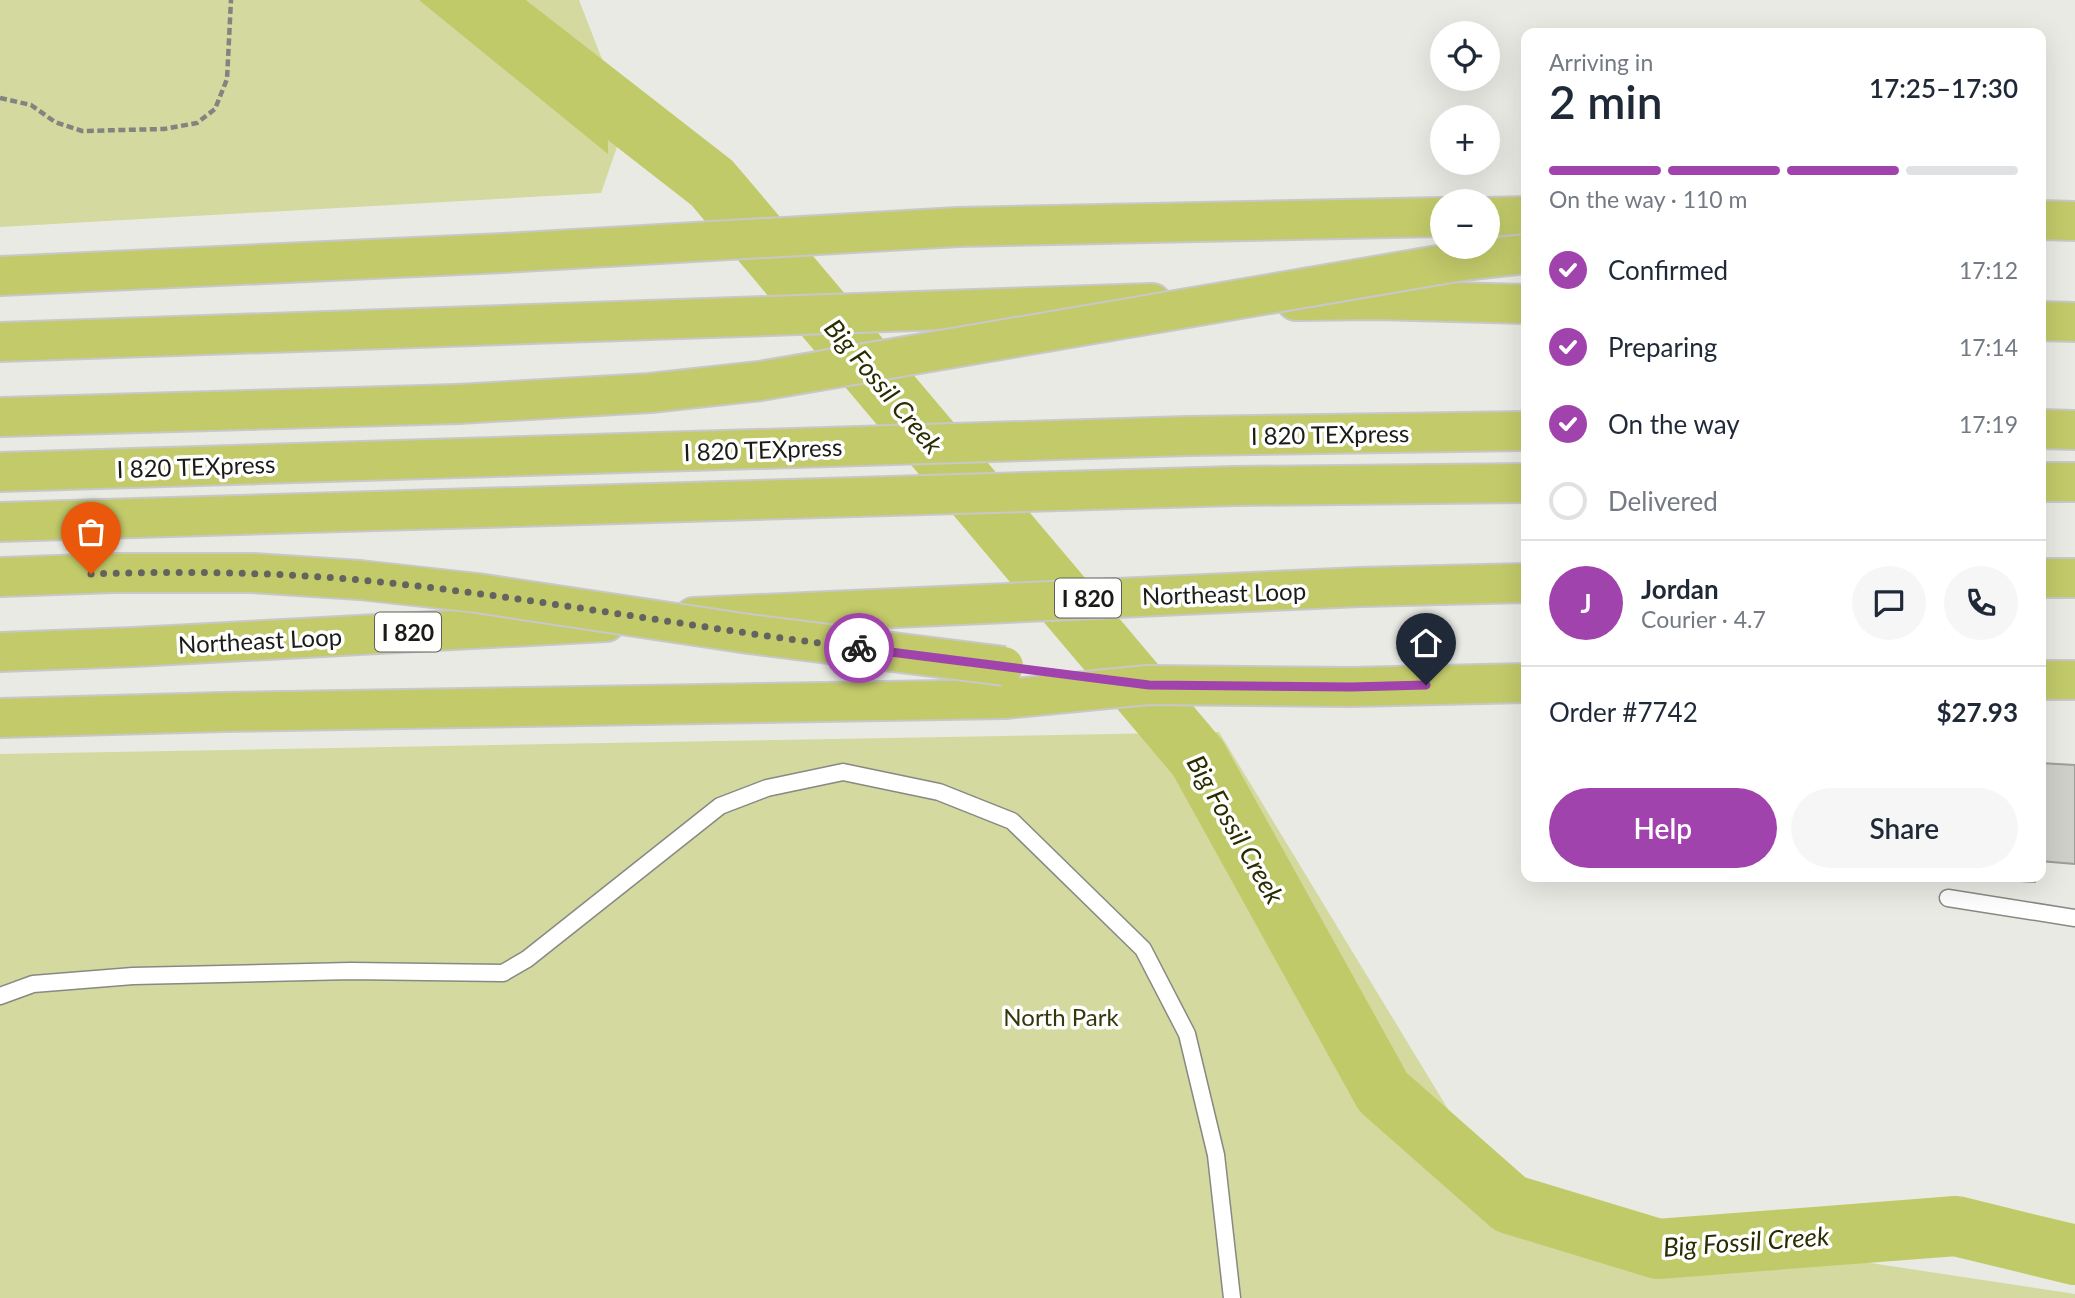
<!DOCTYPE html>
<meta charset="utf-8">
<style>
:root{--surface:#fff;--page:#f6f6f7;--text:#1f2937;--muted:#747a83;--line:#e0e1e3;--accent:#a143ac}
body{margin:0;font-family:Lato,sans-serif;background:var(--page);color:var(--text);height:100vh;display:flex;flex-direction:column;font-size:26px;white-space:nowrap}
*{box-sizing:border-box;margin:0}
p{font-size:23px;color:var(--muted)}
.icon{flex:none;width:38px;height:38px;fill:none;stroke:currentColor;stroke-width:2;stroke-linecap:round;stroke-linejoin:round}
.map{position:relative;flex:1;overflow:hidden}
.side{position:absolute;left:1521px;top:28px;width:525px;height:854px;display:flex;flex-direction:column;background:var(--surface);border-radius:14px;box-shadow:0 7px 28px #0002}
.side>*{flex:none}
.controls{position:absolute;left:1430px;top:21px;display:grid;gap:14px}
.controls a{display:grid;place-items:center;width:70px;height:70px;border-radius:50%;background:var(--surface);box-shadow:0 7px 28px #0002;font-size:35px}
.pin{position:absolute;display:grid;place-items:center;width:60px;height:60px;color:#fff;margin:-72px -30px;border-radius:50% 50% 50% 0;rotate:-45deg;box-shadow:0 0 7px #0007}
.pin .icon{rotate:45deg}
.courier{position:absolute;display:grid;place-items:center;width:70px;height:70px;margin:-35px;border:5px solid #a143ac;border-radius:50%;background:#fff;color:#222;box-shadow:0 2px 9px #0007}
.head em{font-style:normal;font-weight:600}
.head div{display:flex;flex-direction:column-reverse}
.head{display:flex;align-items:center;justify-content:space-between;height:119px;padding:0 28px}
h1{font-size:46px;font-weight:600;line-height:52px}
.bar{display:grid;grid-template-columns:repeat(4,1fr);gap:10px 7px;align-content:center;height:84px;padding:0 28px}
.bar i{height:9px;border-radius:5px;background:var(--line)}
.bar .on{background:var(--accent)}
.bar p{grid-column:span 4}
.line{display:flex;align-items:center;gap:18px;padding:0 28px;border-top:2px solid var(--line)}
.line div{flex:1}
.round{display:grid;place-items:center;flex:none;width:74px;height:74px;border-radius:37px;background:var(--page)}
ol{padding:0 28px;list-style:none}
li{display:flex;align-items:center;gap:21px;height:77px}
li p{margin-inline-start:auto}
li .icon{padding:7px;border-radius:50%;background:var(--accent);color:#fff;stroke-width:4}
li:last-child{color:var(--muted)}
li i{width:38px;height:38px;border:4px solid var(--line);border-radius:50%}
.button{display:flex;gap:14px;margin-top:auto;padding:14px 28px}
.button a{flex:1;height:80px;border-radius:42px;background:var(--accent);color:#fff;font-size:28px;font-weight:600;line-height:80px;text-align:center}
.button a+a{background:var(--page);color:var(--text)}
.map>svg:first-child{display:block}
.green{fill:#d3d99f}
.water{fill:#c1ca68}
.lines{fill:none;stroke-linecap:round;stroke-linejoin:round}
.river{stroke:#c1ca68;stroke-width:60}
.building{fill:#cfd0c8;stroke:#9d9e97;stroke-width:2}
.service-casing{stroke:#888982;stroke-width:19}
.motorway-casing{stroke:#c8c8c8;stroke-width:42}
.path{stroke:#83847f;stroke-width:4.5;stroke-dasharray:7 3.5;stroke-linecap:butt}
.service{stroke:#fff;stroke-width:16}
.motorway{stroke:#c2ca6a;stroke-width:38}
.motorway-bridge-casing{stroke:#c8c8c8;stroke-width:42;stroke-linecap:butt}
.motorway-bridge{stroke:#c2ca6a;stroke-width:38}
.done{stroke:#636360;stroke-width:7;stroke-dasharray:0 12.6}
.route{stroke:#a143ac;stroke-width:9}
.labels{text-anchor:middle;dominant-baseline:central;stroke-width:7;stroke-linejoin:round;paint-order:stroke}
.shield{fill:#fffffe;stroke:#5f5f5e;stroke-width:2}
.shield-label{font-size:23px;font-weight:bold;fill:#1b1b19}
.street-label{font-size:24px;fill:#1b1b19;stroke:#fffffe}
.park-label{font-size:24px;fill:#35380e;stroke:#fffffe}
.water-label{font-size:26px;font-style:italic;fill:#2a2c02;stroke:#fffffe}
</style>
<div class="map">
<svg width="2075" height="1298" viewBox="0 0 2075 1298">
<rect width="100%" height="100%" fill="#e9eae3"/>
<path class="green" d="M0,0H579L626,121L601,193L0,227Z
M1219,732L1508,1208L2075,1294V1298H0V754Z"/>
<path class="water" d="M419,0H524L593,60L607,89L608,154Z"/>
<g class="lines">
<path class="river" d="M477,0L712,183L1198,758L1383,1092L1510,1204L1658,1249L1956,1226L2075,1255"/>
</g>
<path class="building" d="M2040,763L2075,765V864L2040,861Z
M1992,877H2035V882L1992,879Z"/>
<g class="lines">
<g class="service-casing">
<path id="service" d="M1948,898L2075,918
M0,996L33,984L133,976L351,971L503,973L527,959L720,806L767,788L843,772L939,792L1012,821L1143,949L1187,1034L1216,1155L1232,1298"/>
</g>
<g class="motorway-casing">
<path id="motorway" d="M1488,217L1526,216
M2040,220L2075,221
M0,276L503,253L958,227L1442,217
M1296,301L1377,300L1526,304
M2040,321L2075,322
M0,342L1152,303
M0,417L458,404
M2040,429L2075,430
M0,472L1187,436L1526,431
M2040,482H2075
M0,522L1234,486L1526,483
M0,577L114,573
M2040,578H2075
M694,617L1360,587L1526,583
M0,652L134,647L606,622
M2040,680H2075
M0,718L223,712L1005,699L1148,685L1351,687L1526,683"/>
</g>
<path class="path" d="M0,98L31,105L55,122L82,131L164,129L197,123L215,109L227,79L231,0"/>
<use href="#service" class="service"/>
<use href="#motorway" class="motorway"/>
<g class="motorway-bridge-casing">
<path id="motorway-bridge" d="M458,404L650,393L760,381L1462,261L1526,254
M114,573H252L360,580L477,593L749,634L1004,666"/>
</g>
<use href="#motorway-bridge" class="motorway-bridge"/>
</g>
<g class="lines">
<path class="done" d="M91,574C181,571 271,572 361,580C527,596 693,628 859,648"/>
<path class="route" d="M859,648L1149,685L1351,687L1426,685"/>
</g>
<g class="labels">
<g class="shield">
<rect x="1055" y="578.5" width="66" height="39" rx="5"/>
<rect x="375" y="612.5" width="66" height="39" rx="5"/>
</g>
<g class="shield-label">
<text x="1088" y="598">I 820</text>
<text x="408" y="632">I 820</text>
</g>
<g class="street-label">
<text transform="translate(1330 434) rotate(-1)">I 820 TEXpress</text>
<text transform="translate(763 449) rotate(-2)">I 820 TEXpress</text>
<text transform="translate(196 466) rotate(-2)">I 820 TEXpress</text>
<text transform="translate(1224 593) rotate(-2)">Northeast Loop</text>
<text transform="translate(260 640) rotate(-3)">Northeast Loop</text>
</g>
<g class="park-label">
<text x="1061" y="1016">North Park</text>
</g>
<g class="water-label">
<text transform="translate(884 386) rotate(50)">Big Fossil Creek</text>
<text transform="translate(1236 829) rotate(60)">Big Fossil Creek</text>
<text transform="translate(1746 1241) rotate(-4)">Big Fossil Creek</text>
</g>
</g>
</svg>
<div class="controls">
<a><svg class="icon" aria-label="locate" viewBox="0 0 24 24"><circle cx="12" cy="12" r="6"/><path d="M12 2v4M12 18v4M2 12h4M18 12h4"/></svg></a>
<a>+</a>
<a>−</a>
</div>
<div class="pin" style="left:91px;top:574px;background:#ea580c"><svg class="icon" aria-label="bag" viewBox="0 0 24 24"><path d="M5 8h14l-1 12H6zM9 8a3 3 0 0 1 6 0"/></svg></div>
<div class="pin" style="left:1426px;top:685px;background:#1f2937"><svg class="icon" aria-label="home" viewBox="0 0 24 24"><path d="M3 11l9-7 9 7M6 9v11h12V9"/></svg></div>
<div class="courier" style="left:859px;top:648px"><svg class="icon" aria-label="bike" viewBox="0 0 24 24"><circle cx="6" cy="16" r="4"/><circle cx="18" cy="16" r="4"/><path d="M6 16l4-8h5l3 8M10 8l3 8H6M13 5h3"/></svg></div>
<section class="side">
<div class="head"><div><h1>2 min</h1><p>Arriving in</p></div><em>17:25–17:30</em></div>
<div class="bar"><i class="on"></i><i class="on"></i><i class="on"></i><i></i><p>On the way · 110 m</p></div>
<ol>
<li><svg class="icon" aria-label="check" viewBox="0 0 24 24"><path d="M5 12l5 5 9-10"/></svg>Confirmed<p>17:12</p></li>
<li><svg class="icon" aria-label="check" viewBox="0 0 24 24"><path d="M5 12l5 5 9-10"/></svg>Preparing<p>17:14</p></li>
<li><svg class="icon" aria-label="check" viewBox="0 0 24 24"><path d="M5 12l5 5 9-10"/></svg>On the way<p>17:19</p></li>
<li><i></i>Delivered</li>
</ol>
<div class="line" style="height:126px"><b class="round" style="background:var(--accent);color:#fff">J</b><div><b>Jordan</b><p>Courier · 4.7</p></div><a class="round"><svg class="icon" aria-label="chat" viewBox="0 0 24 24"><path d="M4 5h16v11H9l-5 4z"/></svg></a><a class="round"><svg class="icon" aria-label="phone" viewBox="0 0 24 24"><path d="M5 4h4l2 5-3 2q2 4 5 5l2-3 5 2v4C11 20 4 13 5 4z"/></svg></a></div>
<div class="line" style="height:91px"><div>Order #7742</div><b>$27.93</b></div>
<div class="button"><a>Help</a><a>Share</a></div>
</section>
</div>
